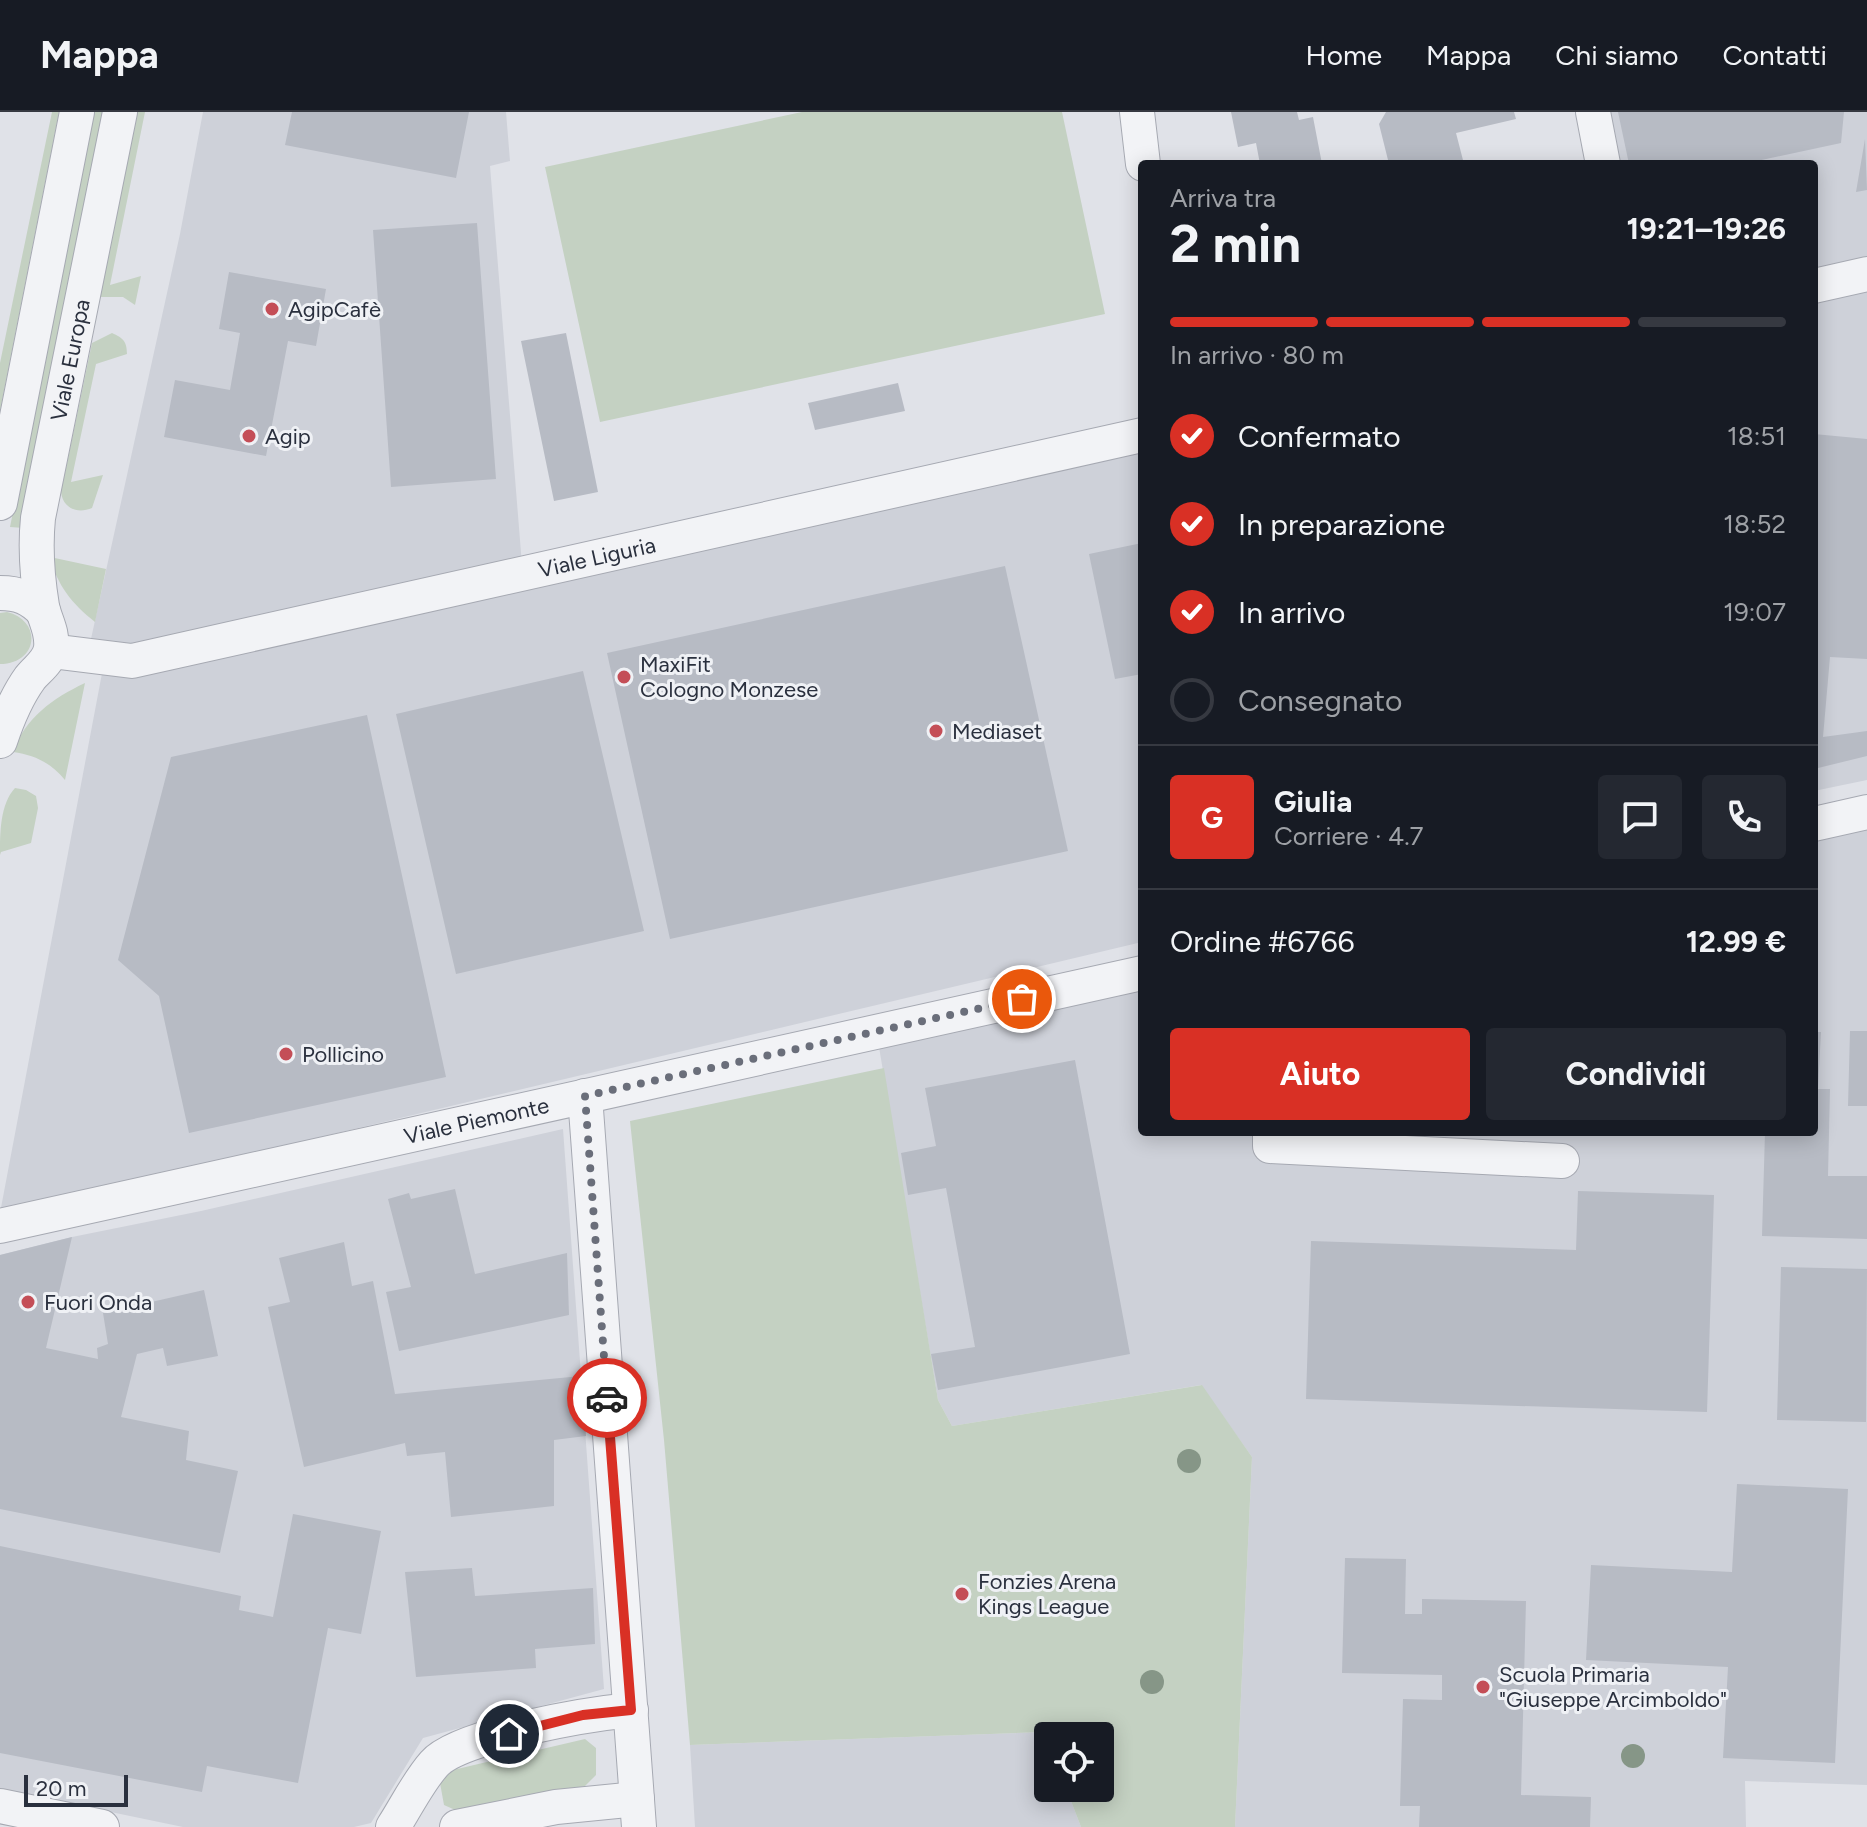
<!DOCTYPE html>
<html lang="it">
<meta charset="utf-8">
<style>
:root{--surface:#171b24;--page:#242831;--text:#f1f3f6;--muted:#9ea1a6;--line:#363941;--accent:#d93025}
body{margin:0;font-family:Figtree,sans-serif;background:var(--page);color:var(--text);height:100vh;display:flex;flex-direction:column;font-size:30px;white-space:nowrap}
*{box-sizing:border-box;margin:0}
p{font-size:26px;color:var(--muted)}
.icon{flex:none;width:44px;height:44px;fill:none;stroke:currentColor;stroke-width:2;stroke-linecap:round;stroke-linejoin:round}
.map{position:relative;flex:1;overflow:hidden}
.drawer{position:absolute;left:1138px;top:48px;width:680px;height:976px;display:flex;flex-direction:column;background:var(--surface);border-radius:8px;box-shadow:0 4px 20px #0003}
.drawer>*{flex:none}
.tools{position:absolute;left:1034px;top:1610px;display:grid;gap:16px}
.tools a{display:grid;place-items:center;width:80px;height:80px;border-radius:8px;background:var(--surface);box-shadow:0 4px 20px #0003;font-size:40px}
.scale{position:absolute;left:24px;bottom:20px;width:104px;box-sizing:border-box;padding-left:8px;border:4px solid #2a303e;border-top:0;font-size:22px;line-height:28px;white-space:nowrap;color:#2a303e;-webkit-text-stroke:6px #eff1f5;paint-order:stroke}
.pin{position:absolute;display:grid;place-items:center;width:68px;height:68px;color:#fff;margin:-34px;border:4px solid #fff;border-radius:50%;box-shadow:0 2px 8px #0007}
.courier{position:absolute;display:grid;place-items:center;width:80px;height:80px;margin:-40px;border:6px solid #d93025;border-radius:50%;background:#fff;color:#222;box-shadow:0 2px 10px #0007}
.head em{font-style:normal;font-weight:700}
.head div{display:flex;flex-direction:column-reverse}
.head{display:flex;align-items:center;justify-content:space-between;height:136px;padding:0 32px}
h1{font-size:52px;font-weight:700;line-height:60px}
.bar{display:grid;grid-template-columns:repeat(4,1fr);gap:12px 8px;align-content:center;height:96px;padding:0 32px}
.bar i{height:10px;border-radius:6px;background:var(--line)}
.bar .on{background:var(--accent)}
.bar p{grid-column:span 4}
.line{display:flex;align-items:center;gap:20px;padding:0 32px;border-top:2px solid var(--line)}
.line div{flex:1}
.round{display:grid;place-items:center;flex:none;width:84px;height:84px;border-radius:8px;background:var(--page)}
ol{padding:0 32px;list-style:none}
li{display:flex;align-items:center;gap:24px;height:88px}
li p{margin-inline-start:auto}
li .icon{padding:8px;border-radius:50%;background:var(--accent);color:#fff;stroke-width:4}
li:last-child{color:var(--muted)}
li i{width:44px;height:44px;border:4px solid var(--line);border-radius:50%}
.primary-button{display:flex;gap:16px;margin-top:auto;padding:16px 32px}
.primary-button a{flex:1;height:92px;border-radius:8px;background:var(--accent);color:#fff;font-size:32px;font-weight:700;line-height:92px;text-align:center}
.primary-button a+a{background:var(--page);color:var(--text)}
header{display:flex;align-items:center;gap:48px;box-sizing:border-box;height:112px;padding:0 40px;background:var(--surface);border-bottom:2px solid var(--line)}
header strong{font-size:38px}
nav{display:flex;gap:44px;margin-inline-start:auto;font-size:28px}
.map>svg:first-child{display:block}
.built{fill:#ced1d9}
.green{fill:#c4d1c2}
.building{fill:#b7bbc4}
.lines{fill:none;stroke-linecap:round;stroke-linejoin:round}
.minor-casing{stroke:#a6a9b2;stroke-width:36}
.minor{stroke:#f2f3f6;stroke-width:34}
.tree{fill:#869687}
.done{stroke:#6a6e7a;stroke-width:8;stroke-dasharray:0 14.4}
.route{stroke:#d93025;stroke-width:10}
.poi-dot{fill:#c44e57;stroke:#eff1f5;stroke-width:3}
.labels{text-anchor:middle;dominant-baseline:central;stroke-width:6;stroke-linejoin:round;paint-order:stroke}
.poi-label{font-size:22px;fill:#2a303e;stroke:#eff1f5;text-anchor:start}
.street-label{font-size:22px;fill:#2a303e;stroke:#eff1f5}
</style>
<header>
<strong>Mappa</strong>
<nav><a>Home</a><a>Mappa</a><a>Chi siamo</a><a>Contatti</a></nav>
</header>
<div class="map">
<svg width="1867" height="1715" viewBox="0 0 1867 1715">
<rect width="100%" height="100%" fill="#e0e2e8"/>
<path class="built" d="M203,0H506L510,49L490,54L522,453L132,541L89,536L180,122Z
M1602,0H1867V151L1814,163V52H1612Z
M1867,177V668L1814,679V188Z
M1142,335V830L0,1101L103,556Z
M1867,713V1673L1745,1669L1746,1715H1235L1252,1345L1201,1273L952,1314L938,1288L878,929L1142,872V1020H1814V725Z
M563,1017L604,1577L423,1626L371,1711L354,1715H183L0,1677V1143L72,1125L201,1099Z
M1044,1620L1048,1630V1676H1066L1081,1715H695L690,1633Z"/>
<path class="green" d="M52,0H59L0,299V251Z
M93,0H103L24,416L10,415Z
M137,0H145L110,173L141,164L135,193L123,185H99Z
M802,0H1062L1105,202L600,310L545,55Z
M112,221C123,226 127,229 127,242L96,252L71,370L103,363L92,396C78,402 63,397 61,380L92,231Z
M50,445L106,457L95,510C72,492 57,473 50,445Z
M7,500C43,509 38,552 0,552V501Z
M85,571L65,668C51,651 35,643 13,640C25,606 53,586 85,571Z
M15,676L26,678L36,684L38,696L31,731L1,740L0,743C0,721 0,692 15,676Z
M884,956L938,1288L952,1314L1202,1273L1252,1345L1235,1715H1081L1066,1676H1100V1624H1048V1630L1043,1620L690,1633L664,1328L630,1009Z
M585,1627L596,1636V1663L585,1674L462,1701L444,1693L440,1671L453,1658Z"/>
<path class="building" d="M292,0H469L456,66L285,33Z
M1231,0H1297L1299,8L1313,5L1322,52H1260L1256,31L1238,35Z
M1386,0H1514L1516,7L1456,21L1464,52H1389L1379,12Z
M1618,0H1844L1841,31L1743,52H1629Z
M1865,27L1867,78L1856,80Z
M477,111L496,367L391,375L373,118Z
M229,160L326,177L316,234L288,229L266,344L164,325L175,268L230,278L240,221L219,217Z
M566,221L598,380L554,389L521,229Z
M898,271L905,299L815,318L808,291Z
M1814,322L1867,327V547L1830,545L1823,625L1867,619V644L1814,657Z
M1142,431V562L1115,567L1089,442Z
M1005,454L1068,739L670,827L607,541Z
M583,559L644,819L456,862L396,602Z
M367,603L446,965L189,1021L159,884L118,848L171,645Z
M1850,919H1867V994H1848Z
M1814,920H1821L1818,977H1830L1828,1064H1867V1127L1762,1124L1765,1020H1814Z
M1075,948L1130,1242L938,1278L931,1242L975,1235L946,1076L908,1083L901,1041L936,1034L925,976Z
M455,1077L475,1162L567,1141L569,1203L399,1239L386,1180L411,1175L388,1087L409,1081L411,1087Z
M1578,1079L1714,1083L1707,1300L1306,1287L1311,1129L1576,1138Z
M72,1125L46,1236L98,1247L97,1236L108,1232L103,1201L204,1178L218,1244L167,1254L163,1236L137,1242L121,1305L189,1319L186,1348L238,1359L220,1441L0,1397V1143Z
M344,1130L352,1174L373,1169L395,1282L581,1264L586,1324L554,1328V1394L451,1405L445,1340L407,1344L405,1331L304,1355L268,1195L290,1190L279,1146Z
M1781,1155L1867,1157L1866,1310L1777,1308Z
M1737,1372L1848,1377L1835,1651L1723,1646L1728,1555L1586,1548L1591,1453L1732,1460Z
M293,1402L381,1419L361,1522L328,1516L298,1671L207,1654L202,1680L0,1641V1434L241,1484L239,1498L273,1505Z
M1345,1446L1406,1447L1405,1502H1422V1487L1526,1489L1521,1683L1591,1685L1590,1715H1419L1420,1694H1400L1403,1587L1442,1588V1563L1342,1561Z
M472,1456L475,1484L593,1476L595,1532L535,1537L536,1556L416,1565L405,1460Z"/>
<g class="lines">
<g class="minor-casing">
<g id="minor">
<path d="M1137,0L1143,52"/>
<path d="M1593,0L1603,52"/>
<path d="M1814,174L1867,162"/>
<path d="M0,391L77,0"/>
<path d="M0,481C19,481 30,486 43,499"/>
<path id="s1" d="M51,539L132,549L1142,323"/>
<path id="s2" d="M0,629C7,608 17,584 30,566C38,556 49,550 51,536C53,519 45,509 42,494C37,464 35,436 38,406L120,0"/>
<path d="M1814,712L1867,700"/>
<path d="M585,984L639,1715"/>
<path d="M1270,1020V1034L1562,1049"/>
<path id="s3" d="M0,1114L1142,861"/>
<path d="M0,1694L102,1715"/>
<path d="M393,1715C406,1695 418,1670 434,1652C459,1623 590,1602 631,1598"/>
<path d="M457,1715L556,1695L637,1687"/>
</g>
</g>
<use href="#minor" class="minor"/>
</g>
<g class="tree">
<circle cx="1189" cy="1349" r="12"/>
<circle cx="1152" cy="1570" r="12"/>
<circle cx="1633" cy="1644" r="12"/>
</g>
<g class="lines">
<path class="done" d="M607,1286L585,984L1022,887"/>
<path class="route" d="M509,1622L583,1603L631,1598L607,1286"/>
</g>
<g class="poi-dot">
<circle cx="272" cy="197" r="8"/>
<circle cx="249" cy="324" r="8"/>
<circle cx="624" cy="565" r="8"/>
<circle cx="936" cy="619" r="8"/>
<circle cx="286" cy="942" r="8"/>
<circle cx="28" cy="1190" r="8"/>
<circle cx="962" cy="1482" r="8"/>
<circle cx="1483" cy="1575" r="8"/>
</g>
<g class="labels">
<g class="poi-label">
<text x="288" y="197">AgipCafè</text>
<text x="265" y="324">Agip</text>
<text x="640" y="552">MaxiFit<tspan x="640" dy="25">Cologno Monzese</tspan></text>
<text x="952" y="619">Mediaset</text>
<text x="302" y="942">Pollicino</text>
<text x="44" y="1190">Fuori Onda</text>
<text x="978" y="1469">Fonzies Arena<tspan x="978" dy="25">Kings League</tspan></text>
<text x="1499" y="1562">Scuola Primaria<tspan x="1499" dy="25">"Giuseppe Arcimboldo"</tspan></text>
</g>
<g class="street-label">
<text stroke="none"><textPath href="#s2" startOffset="400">Viale Europa</textPath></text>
<text stroke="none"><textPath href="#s1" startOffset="558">Viale Liguria</textPath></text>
<text stroke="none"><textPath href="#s3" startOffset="488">Viale Piemonte</textPath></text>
</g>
</g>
</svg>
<div class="tools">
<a><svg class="icon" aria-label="locate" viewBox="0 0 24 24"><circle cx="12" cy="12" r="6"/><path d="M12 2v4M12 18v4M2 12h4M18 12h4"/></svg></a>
</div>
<div class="scale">20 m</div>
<div class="pin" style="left:1022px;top:887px;background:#ea580c"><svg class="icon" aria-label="bag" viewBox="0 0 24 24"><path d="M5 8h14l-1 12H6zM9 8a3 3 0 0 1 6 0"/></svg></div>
<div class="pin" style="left:509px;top:1622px;background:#1f2937"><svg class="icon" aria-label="home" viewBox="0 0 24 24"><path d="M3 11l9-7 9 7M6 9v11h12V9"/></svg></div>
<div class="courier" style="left:607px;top:1286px"><svg class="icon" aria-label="car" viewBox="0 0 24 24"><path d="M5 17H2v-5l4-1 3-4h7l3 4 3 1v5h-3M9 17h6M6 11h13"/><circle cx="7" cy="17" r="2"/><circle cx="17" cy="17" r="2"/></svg></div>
<section class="drawer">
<div class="head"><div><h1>2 min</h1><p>Arriva tra</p></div><em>19:21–19:26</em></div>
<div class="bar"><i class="on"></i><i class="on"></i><i class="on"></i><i></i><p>In arrivo · 80 m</p></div>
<ol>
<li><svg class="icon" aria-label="check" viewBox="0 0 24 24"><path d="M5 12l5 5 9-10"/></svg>Confermato<p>18:51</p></li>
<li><svg class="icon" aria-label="check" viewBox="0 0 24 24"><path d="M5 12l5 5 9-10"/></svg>In preparazione<p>18:52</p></li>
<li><svg class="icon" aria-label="check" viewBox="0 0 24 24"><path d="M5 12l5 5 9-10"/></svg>In arrivo<p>19:07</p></li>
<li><i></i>Consegnato</li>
</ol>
<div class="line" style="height:144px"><b class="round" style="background:var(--accent);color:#fff">G</b><div><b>Giulia</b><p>Corriere · 4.7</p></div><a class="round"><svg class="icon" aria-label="chat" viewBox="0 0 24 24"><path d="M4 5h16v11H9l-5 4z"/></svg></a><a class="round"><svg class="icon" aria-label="phone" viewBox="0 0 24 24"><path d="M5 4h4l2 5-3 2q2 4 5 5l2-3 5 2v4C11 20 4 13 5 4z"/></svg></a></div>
<div class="line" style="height:104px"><div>Ordine #6766</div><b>12.99 €</b></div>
<div class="primary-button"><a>Aiuto</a><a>Condividi</a></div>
</section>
</div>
